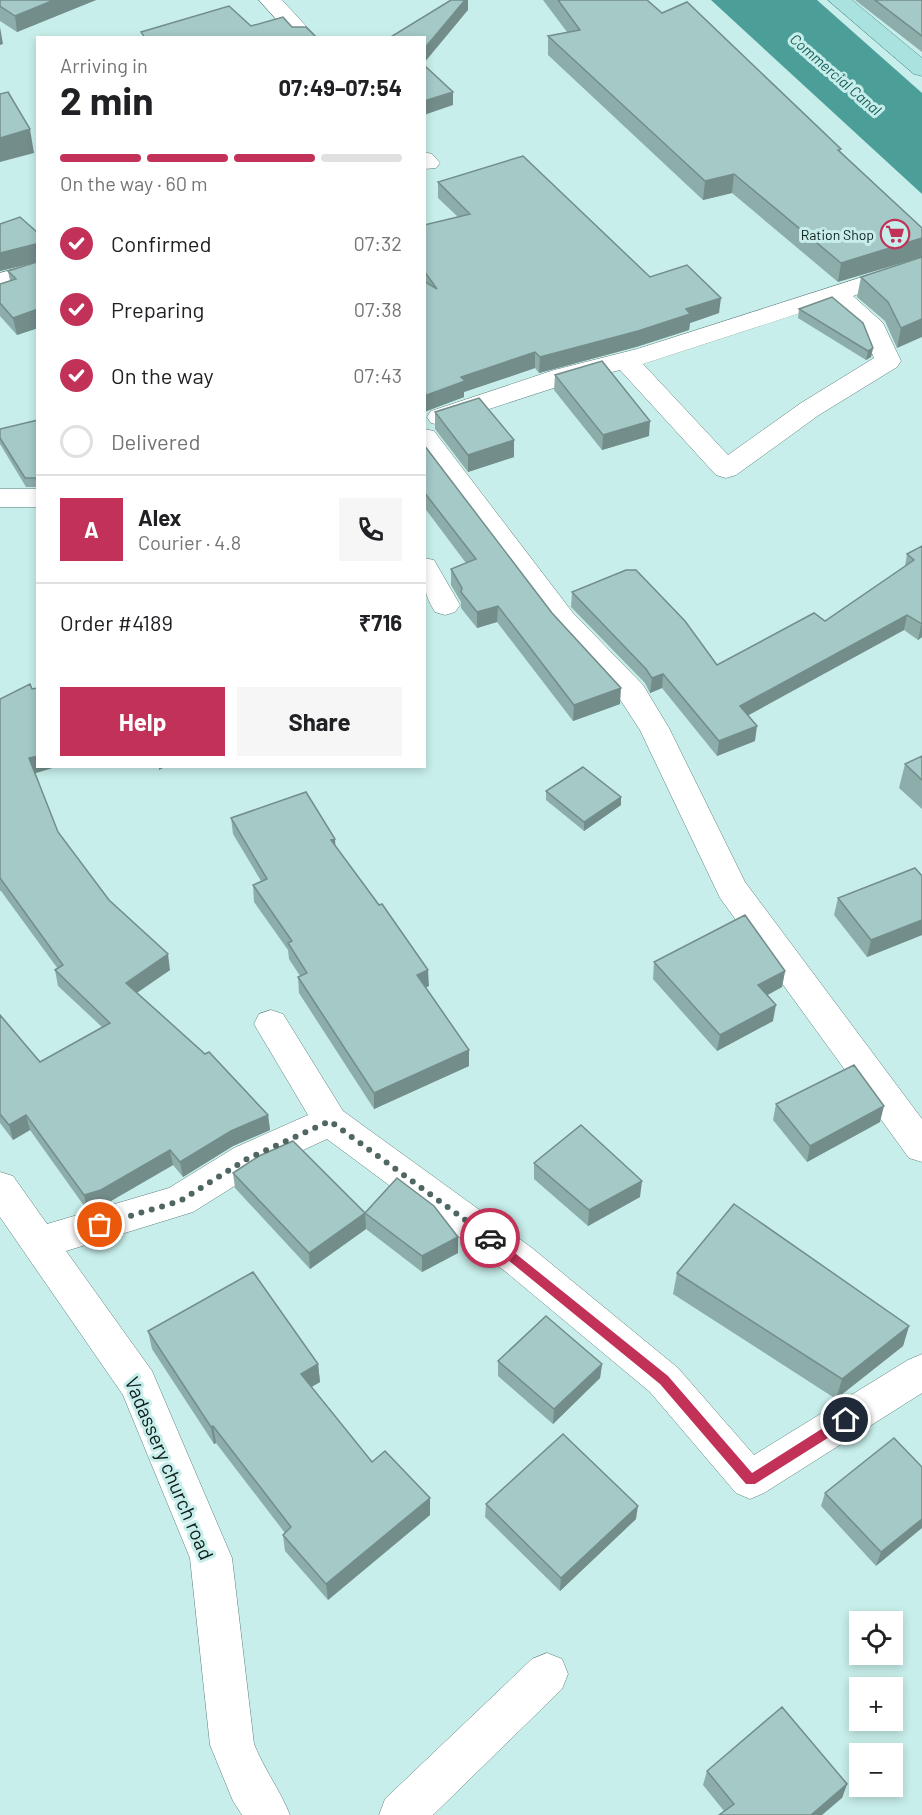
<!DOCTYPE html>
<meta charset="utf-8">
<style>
:root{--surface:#fff;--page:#f6f6f6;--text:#202124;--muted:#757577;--line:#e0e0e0;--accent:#c23258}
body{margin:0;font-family:Barlow,sans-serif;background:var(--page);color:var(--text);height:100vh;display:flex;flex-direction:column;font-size:22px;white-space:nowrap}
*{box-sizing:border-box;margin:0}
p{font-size:20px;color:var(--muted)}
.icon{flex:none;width:33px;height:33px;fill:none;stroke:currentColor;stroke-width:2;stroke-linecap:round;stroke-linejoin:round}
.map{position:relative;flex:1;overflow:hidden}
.side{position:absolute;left:36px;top:36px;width:390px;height:732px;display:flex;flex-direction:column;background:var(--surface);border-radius:0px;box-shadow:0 3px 9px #0003}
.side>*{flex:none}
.tools{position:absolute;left:849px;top:1611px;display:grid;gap:12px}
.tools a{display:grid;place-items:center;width:54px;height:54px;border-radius:0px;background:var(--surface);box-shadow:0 3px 9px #0003;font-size:30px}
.pin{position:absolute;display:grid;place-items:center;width:51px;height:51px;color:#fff;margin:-26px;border:3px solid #fff;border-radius:50%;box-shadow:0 2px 6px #0007}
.courier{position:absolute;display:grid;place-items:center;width:60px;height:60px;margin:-30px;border:4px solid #c23258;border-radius:50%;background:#fff;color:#222;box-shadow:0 2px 8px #0007}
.summary em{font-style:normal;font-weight:700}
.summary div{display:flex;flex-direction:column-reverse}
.summary{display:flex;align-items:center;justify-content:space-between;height:102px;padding:0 24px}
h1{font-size:39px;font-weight:700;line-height:45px}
.bar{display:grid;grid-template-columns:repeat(4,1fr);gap:9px 6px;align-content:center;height:72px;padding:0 24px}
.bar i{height:8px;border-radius:4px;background:var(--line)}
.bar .on{background:var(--accent)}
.bar p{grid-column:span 4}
.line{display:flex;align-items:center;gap:15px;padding:0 24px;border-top:2px solid var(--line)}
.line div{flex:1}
.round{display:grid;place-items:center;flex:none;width:63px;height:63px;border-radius:0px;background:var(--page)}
ol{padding:0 24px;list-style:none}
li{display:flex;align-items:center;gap:18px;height:66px}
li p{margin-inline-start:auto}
li .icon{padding:6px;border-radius:50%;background:var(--accent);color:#fff;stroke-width:4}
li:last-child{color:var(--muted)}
li i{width:33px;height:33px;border:3px solid var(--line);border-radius:50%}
.button{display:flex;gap:12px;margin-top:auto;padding:12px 24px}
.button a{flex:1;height:69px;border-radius:0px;background:var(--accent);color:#fff;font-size:24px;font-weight:700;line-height:69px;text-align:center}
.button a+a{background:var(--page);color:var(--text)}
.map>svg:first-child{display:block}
.water{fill:#4c9e99}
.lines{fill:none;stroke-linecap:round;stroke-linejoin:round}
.minor-casing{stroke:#5f827f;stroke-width:1}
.major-casing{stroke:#4d908c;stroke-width:1}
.minor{fill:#fff;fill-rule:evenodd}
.major{fill:#a9e2df;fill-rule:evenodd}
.wall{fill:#8dadaa}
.shaded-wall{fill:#738d8b}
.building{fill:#a4c9c6;stroke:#738d8b;stroke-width:1.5}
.route{fill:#c23258}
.done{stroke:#4f6663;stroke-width:6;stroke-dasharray:0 10.8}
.labels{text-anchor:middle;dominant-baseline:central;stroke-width:6;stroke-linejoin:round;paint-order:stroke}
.far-poi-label{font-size:14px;fill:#0e1c1b;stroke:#c7eeea;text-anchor:end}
.far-water-label{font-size:15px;font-style:italic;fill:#1d615d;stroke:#c7eeea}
.near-street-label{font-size:20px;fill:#0e1c1b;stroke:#c7eeea}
</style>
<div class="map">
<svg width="922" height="1815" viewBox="0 0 922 1815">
<rect width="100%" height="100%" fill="#c7eeea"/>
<path class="water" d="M711,0H817L922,93V194Z"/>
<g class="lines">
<g class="minor-casing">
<path id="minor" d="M259,0H282L317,38H293Z
M424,152L432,154L440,163L436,168L424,169Z
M922,258V273L853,296L883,323L901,361L897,367L819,415L736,475L726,478L716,475L620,370L572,382L440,425L431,423L427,417L431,411L554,370L637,349ZM831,303L863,331L874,358L801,403L728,455L643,364Z
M38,263V278L0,289V273Z
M424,429L434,431L573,613L643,685L669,728L745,882L922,1119V1162L909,1158L720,898L640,730L621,701L553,627L424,456Z
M0,489H38V507H0Z
M424,558L434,560L460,605L455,612L445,615L435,612C422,591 424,581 424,558Z
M271,1010L283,1014L343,1111L532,1248L678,1368L754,1455L908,1360L922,1354V1393L764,1493L750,1499L736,1493L650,1392L506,1272L327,1139L260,1170L193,1212L66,1251L152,1371L232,1558L254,1744C264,1769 280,1790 290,1815H242L233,1801L210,1745L190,1558L123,1395L0,1217V1172L13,1176L47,1224L169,1188L234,1148L308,1115L254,1024L259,1014Z
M547,1653L562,1659L568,1674L562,1689L433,1815H379L385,1799L532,1659Z"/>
</g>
<g class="major-casing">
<path id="major" d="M828,0H852L922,58V76L914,74Z"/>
</g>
<use href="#minor" class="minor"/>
<use href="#major" class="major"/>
</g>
<path class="wall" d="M0,0H96L17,32L0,21Z
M543,0H647L662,13L841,149L840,151L922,228L838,282L732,193L703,200L548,55V36L567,32Z
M855,0H922V52Z
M438,182L650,277L719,313L690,323L689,330L636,347L539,373L535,368L464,392V397L424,412V225L458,217L438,198Z
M0,224L38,233V328L17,335L0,316V284L10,281L8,271L37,262L0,271Z
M922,257L897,348L885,321L857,297L861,277Z
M799,309L873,348L871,357L866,360L798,318Z
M555,375L649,436L602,450L554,390Z
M435,412L514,457L468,472L435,429Z
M38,420V487H26L0,444V429Z
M424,445L620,704L573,721L497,622L477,628L461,608V602L451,585V569L466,563L424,507Z
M922,546V637L918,640L904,630L748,715L755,741L717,756L662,688L650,693L645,683L571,607L572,592L717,665L825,621L905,566L907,554Z
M0,699L35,774L58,832L109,900L170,970L137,993L268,1115L270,1130L233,1146L183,1177L173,1165L104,1205L87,1210L30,1130L13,1140L0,1123V1015L40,1062L102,1027L58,986L55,970L58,969L1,891H0Z
M922,756V809L899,788L905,764Z
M546,791L621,797V805L584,831L546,800Z
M231,818L335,839V847L429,986L425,987L469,1066L374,1109L299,993L298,977L300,976L289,959L288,950L254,902L253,885L261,881L233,834Z
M922,876V935L867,957L834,915L838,898Z
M654,962L785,971L782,987L767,995L773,1021L717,1051L653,979Z
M776,1104L880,1122L807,1162L773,1120Z
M534,1163L640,1197L588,1226L534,1179Z
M233,1173L365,1213L458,1237V1253L422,1272L366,1229L310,1269L235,1188Z
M677,1273L909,1326L903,1346L836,1399L673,1294Z
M148,1331L318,1364L320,1382L311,1387L372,1462L430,1515L328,1600L285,1551L283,1535L285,1533L216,1443L214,1444L152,1349Z
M498,1361L602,1364L600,1378L553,1424L498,1376Z
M922,1467L876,1566L821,1506L825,1493Z
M486,1504L636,1519L560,1591L485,1517Z
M707,1771L847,1784L842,1798L724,1811L703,1785Z"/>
<path class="shaded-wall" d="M54,0H96L17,32L15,16Z
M465,0H468V10L424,63V49Z
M0,27L3,44L0,45Z
M453,92V105L424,115V101Z
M30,129L34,153L0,162V138Z
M734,174L732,193L703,200L705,181Z
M922,238V257L838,282L841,263Z
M36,244L38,262L0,271V253Z
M721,298L719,313L690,323L689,330L636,347L539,373L540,357Z
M38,309V328L17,335L13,318Z
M922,319V337L897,348L901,328Z
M873,348L871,357L866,360L868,351Z
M535,352V368L464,392V397L424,412V396L461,377Z
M650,421L649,436L602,450L603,435Z
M514,440V457L468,472V455Z
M498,606L497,622L477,628V612Z
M907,615L904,630L738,721L740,706Z
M922,624V637L918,640L921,625Z
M663,674L662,688L650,693L652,678Z
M621,688L620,704L573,721L574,705Z
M757,726L755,741L717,756L719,741Z
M38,756V766H59L33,774L29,758Z
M159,766H167L159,770Z
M621,797V805L584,831V822Z
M335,839L336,855L331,840Z
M922,920V935L867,957L871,940Z
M168,954L170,970L129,998L126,983Z
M428,970L429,986L417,991V975Z
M785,971L782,987L755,1002L758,985Z
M776,1005L773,1021L717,1051L720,1035Z
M469,1050V1066L374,1109V1093Z
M884,1106L880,1122L807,1162L810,1146Z
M26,1115L30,1130L13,1140L9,1125Z
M268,1115L270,1130L233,1146L183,1177L180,1162L231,1131Z
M170,1150L173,1165L104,1205L87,1210L84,1195Z
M642,1181L640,1197L588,1226L589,1210Z
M365,1213L366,1229L310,1269L309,1253Z
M458,1237V1253L422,1272V1256Z
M909,1326L903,1346L836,1399L842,1379Z
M318,1364L320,1382L303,1392L301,1374Z
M602,1364L600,1378L553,1424L554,1409Z
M213,1426L216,1443L214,1444L211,1427Z
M430,1498V1515L328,1600L326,1584Z
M638,1506L636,1519L560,1591L561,1578Z
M922,1519V1528L876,1566L881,1552Z
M847,1784L842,1798L822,1815H811Z"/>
<path class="building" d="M0,0H54L15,16L0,6Z
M451,0H465L424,49V38H389Z
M558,0H647L662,13L687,2L841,149L838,150L922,228V238L841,263L734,174L705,181L548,36L580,30Z
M875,0H922V36Z
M229,6L251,26L283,17L292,27H306L317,38H145L141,32Z
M424,65L453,92L424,101Z
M8,92L30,129L0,138V94Z
M523,156L650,277L687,265L721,298L686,309L690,314L638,331L540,357L535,352L461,377L465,381L424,396V281L437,289L424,271V225L470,214L438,182Z
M20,217L38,233V309L13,318L0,303V284L16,279L8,271L37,262L36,244L0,253V224Z
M922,257V319L901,328L888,302L861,277Z
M832,297L863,323L873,348L868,351L799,309Z
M602,361L650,421L603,435L555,375Z
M479,398L514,440L468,455L435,412Z
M38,420V481L36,478H25L0,438V429Z
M424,445L552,613L621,688L574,705L498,606L477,612L461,592L462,588L451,569L476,559L424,492Z
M922,546V624L907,615L740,706L757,726L719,741L663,674L652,678L646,669L572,592L626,570H636L685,621L717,665L814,613L825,621L914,560L907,554Z
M30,684L32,689L38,688V756L29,758L58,832L109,900L168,954L126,983L205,1054L209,1052L268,1115L231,1131L180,1162L170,1150L101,1190L84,1195L26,1115L9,1125L0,1114V1015L40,1062L110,1023L55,970L63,965L0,878V699Z
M922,756V780L905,764Z
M583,767L621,797L584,822L546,791Z
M306,792L335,839L331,840L379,905L382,904L428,970L417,975L469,1050L374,1093L298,977L307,973L288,943L292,941L253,885L267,879L231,818Z
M915,868L922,876V920L871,940L838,898Z
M745,915L785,971L758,985L776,1005L720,1035L654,962Z
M854,1065L884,1106L810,1146L776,1104Z
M581,1125L642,1181L589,1210L534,1163Z
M293,1141L365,1213L309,1253L233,1173L259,1156Z
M397,1178L434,1206L458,1237L422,1256L365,1213Z
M734,1204L909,1326L842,1379L677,1273Z
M253,1272L318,1364L301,1374L372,1462L385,1451L430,1498L326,1584L283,1535L291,1527L213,1426L211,1427L148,1331Z
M546,1316L602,1364L554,1409L498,1361Z
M563,1434L638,1506L561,1578L486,1504Z
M894,1438L922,1467V1519L881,1552L825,1493Z
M782,1707L847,1784L811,1815H719L734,1804L707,1771Z"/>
<path class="route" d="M490,1233L668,1376L752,1473L842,1416H850V1424L755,1484H746L660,1384L486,1242V1235Z"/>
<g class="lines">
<path class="done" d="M100,1225L180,1201L247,1159L330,1121L490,1238"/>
</g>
<defs>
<g id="supermarket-ring" transform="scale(1.5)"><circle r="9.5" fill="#c7eeea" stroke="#c23258" stroke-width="1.5"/><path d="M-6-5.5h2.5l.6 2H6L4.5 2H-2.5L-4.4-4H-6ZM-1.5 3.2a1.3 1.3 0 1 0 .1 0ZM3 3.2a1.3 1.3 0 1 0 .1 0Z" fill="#c23258"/></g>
</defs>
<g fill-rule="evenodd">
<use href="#supermarket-ring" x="895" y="234"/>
</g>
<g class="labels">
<g class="far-poi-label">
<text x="874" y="234">Ration Shop</text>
</g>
<g class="far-water-label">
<text transform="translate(836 74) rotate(41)">Commercial Canal</text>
</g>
<g class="near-street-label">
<text transform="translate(170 1468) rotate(67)">Vadassery church road</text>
</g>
</g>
</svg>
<div class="tools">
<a><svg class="icon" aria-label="locate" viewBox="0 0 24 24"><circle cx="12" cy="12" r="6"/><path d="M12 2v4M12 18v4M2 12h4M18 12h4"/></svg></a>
<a>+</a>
<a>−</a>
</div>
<div class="pin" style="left:100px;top:1225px;background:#ea580c"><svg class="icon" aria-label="bag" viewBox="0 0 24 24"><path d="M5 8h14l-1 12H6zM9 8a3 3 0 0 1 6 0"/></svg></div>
<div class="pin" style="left:846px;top:1420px;background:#1f2937"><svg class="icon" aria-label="home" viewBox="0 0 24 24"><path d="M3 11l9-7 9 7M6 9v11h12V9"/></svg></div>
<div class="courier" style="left:490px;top:1238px"><svg class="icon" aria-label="car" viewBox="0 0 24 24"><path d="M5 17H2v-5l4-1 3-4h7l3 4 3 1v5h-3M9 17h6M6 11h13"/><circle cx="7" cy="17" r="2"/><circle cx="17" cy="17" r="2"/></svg></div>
<section class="side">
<div class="summary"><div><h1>2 min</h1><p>Arriving in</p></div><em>07:49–07:54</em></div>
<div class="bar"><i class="on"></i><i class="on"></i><i class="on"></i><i></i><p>On the way · 60 m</p></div>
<ol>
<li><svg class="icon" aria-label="check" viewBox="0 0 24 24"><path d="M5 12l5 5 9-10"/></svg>Confirmed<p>07:32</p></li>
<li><svg class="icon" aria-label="check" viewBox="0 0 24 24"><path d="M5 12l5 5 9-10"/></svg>Preparing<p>07:38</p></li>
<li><svg class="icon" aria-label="check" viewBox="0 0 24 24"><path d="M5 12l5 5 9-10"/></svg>On the way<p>07:43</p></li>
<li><i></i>Delivered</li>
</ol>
<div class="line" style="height:108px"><b class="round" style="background:var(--accent);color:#fff">A</b><div><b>Alex</b><p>Courier · 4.8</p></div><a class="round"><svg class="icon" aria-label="phone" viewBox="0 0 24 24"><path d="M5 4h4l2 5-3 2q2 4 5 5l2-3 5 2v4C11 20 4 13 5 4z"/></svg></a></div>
<div class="line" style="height:78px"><div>Order #4189</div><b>₹716</b></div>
<div class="button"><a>Help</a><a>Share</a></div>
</section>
</div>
